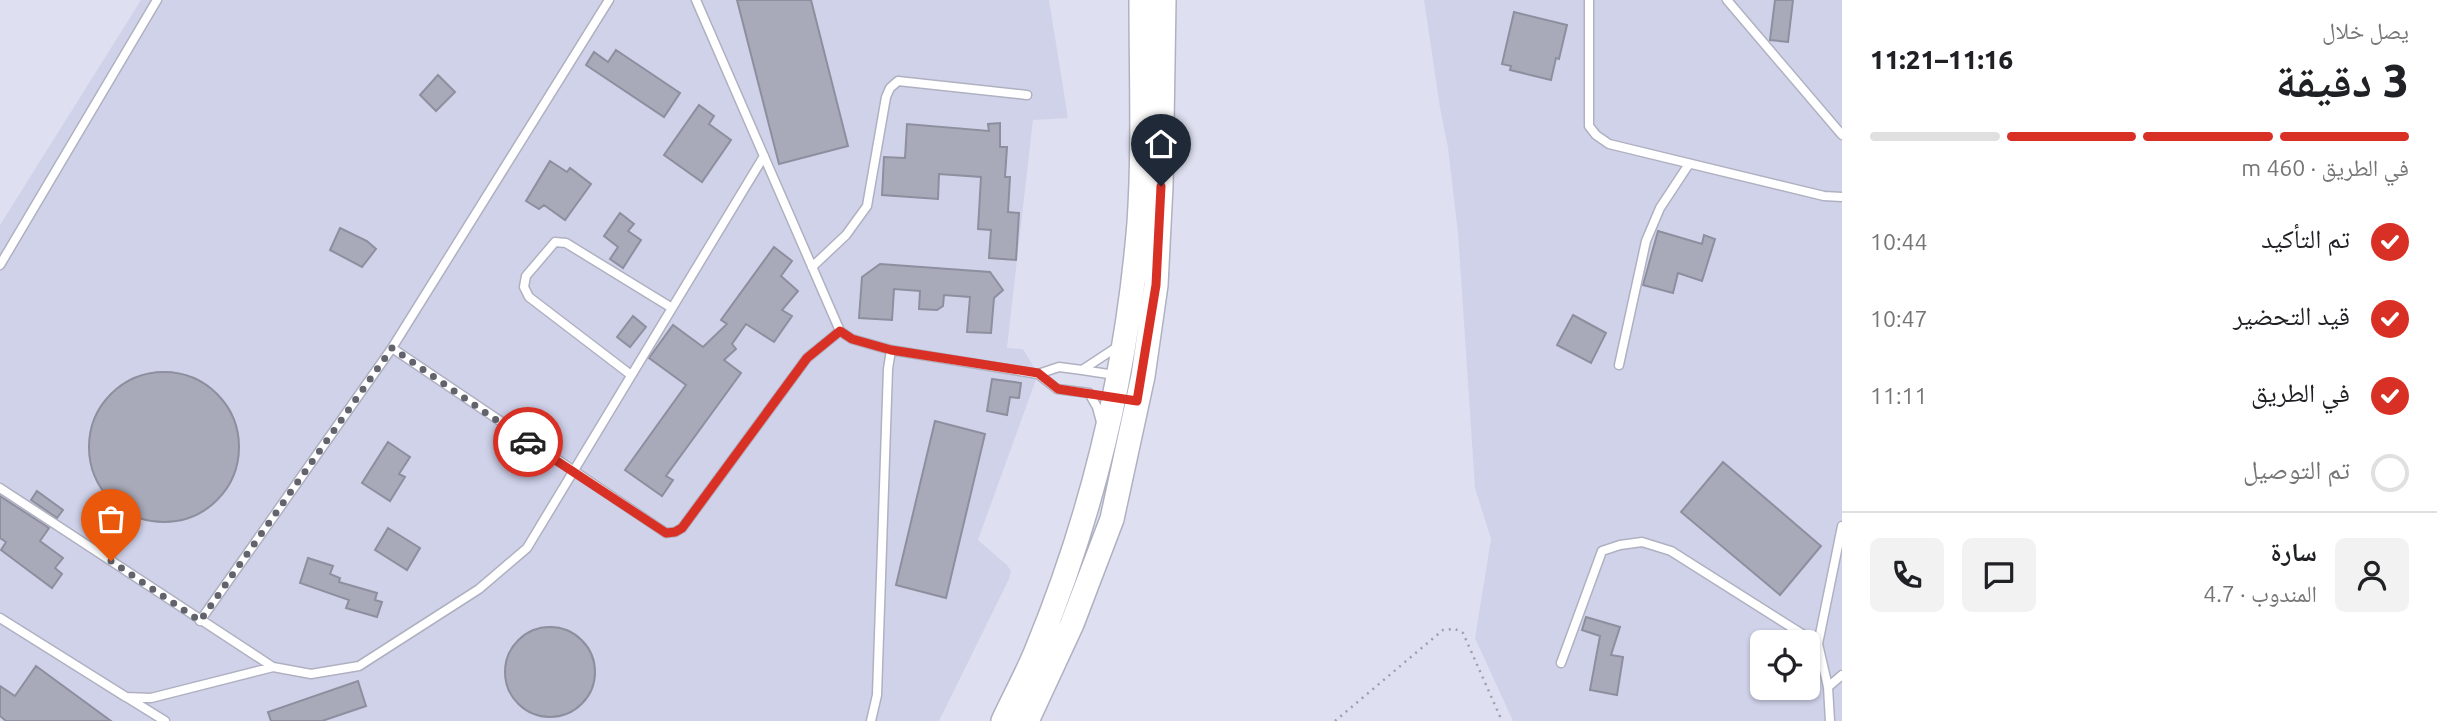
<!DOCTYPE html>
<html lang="ar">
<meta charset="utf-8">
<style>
:root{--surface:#fff;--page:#f2f2f2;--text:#202124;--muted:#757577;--line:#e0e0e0;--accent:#d93025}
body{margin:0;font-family:Ubuntu,"Noto Naskh Arabic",sans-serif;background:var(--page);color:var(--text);direction:rtl;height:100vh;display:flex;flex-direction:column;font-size:26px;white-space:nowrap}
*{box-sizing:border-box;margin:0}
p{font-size:23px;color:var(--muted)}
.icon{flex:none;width:38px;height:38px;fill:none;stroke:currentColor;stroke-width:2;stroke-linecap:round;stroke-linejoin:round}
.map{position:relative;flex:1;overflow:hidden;direction:ltr}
.sheet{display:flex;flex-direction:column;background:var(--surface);width:595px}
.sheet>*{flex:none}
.tools{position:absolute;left:1750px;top:630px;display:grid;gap:14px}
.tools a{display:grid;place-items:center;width:70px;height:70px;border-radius:10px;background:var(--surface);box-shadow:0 2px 5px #0004;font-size:35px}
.pin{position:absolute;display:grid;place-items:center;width:60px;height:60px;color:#fff;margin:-72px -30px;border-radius:50% 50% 50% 0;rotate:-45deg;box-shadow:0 0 7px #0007}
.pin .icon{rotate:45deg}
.courier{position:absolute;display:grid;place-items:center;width:70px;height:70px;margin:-35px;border:5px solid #d93025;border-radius:50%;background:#fff;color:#222;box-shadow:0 2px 9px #0007}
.head em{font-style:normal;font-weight:800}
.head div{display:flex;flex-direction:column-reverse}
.head{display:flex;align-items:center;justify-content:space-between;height:119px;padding:0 28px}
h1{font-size:46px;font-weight:800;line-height:52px}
.bar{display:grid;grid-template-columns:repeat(4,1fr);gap:10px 7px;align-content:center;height:84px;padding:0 28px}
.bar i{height:9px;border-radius:5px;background:var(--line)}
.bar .selected{background:var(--accent)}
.bar p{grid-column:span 4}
.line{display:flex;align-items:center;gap:18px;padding:0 28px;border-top:2px solid var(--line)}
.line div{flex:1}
.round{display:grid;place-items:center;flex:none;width:74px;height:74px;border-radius:10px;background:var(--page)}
ol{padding:0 28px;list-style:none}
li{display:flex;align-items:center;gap:21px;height:77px}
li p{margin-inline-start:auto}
li .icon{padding:7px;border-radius:50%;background:var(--accent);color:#fff;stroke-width:4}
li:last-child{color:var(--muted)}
li i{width:38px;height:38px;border:4px solid var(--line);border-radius:50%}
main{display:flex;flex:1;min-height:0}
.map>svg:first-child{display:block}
.built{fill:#d0d2ea;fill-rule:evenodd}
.building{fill:#a8aaba;stroke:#8d8f9e;stroke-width:2}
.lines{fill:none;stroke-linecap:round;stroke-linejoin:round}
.service-casing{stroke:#afb1c1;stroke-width:11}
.secondary-casing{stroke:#afb1c1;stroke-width:26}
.path{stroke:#9d9fac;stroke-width:2.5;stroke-dasharray:2 5;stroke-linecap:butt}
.service{stroke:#fff;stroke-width:8}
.secondary{stroke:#fff;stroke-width:23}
.done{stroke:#62636d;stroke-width:7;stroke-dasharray:0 12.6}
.route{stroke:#d93025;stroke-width:9}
</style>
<main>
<section class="sheet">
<div class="head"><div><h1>3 دقيقة</h1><p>يصل خلال</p></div><em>11:16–11:21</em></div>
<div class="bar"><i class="selected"></i><i class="selected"></i><i class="selected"></i><i></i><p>في الطريق · 460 m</p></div>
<ol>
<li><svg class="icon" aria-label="check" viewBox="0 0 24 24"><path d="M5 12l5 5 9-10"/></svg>تم التأكيد<p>10:44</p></li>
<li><svg class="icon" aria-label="check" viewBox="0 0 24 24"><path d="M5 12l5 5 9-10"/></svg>قيد التحضير<p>10:47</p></li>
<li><svg class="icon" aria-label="check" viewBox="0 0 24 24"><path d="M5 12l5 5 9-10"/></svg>في الطريق<p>11:11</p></li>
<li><i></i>تم التوصيل</li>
</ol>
<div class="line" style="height:126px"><a class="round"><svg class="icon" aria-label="person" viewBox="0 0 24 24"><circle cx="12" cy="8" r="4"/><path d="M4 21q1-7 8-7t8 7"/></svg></a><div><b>سارة</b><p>المندوب · 4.7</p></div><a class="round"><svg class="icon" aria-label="chat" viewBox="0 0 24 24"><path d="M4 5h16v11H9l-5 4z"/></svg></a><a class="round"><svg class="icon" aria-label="phone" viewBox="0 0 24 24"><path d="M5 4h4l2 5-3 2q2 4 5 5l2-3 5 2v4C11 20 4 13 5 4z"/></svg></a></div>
</section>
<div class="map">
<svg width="1842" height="721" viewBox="0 0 1842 721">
<rect width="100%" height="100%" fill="#dee0f1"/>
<path class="built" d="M141,0H1049L1068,118L1033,120L1007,348L1023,349L1038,374L978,540L1007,565L1011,571L1009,579L939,721H0V225Z
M1424,0H1842V721H1513L1475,638L1491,539L1475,488L1458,233L1448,148L1440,108ZM1762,642H1808V688H1762Z"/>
<path class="building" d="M737,0H811L848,146L779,164Z
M1775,0H1793L1788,42L1770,40Z
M1514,12L1567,25L1559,59L1556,58L1551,80L1510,70L1511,66L1502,64Z
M616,50L680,93L664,117L586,65L594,52L608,62Z
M438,75L455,92L436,111L420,95Z
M699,105L714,116L709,124L731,140L702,182L664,155Z
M1000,123V147H1007L1005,177H1010L1008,212L1019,213L1016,260L989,258L991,230L978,229L981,177L939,174L938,199L882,195L884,157L905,158L907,124L989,131L988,124Z
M550,161L567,172L570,168L591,184L565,220L544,205L539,209L526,201Z
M620,213L634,224L628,231L641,240L623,268L610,259L618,247L604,236Z
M340,228L367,241L376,249L362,267L330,250Z
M1658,231L1702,244L1704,235L1715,239L1702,281L1678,273L1673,293L1643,285Z
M774,247L792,261L781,276L798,291L782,310L792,316L774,342L746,324L732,344L736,349L724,360L741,373L666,476L673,480L662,496L625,470L686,385L649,358L673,325L703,347L727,324L721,320Z
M880,264L990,272L1003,290L994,298L991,333L967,332L970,297L944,295L943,306L937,310L919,309L920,291L894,289L892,320L859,318L862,277Z
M1573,315L1606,333L1591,363L1557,345Z
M633,316L646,327L630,347L617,337Z
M89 447a75 75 0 1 1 150 0a75 75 0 1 1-150 0Z
M992,379L1021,383L1019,398L1010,397L1007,415L987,411Z
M935,421L985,434L946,598L896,585Z
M388,442L410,457L399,474L405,477L390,501L362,483Z
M1723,462L1821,546L1780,595L1681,512Z
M37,491L63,510L57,518L31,500Z
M0,496L49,528L40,541L63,558L55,568L62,574L52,588L1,550L6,542L0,538Z
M388,528L420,548L407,570L375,550Z
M308,558L333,566L330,574L340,578L339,582L377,593L375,600L382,602L377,617L346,608L349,600L300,583Z
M1586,617L1620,627L1611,655L1623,657L1617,695L1590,690L1600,636L1582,630Z
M505 672a45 45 0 1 1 90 0a45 45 0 1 1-90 0Z
M36,666L111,721H6L0,716V686L15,696Z
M358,681L366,706L322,721H271L268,712Z"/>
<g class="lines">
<g class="service-casing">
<path id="service" d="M696,0L840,331L852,339L891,350L1038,374L1059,367L1082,370L1117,347
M1589,0V126L1596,135L1609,144L1824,196L1842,197
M1727,0L1842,135
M0,265L157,0
M812,267L846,235L867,206L886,97L890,88L898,81L1027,95
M392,348L666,533L675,532L682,528L807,358L840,331
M1619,365L1646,241L1660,208L1689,164
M1082,370L1115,375
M1038,374L1057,389L1089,393L1097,407L1101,422
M631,375L529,297L524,287L526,276L555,242L566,243L672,308
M0,488L273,667L311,674L359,666L479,589L527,548L764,156
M0,618L126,697L151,698L273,667
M200,621L392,348L609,0
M1561,663L1602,551L1620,545L1642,542L1671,551L1818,644
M1828,687L1842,675
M128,698L165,721
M871,721L877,695L888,369L891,350
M1830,721L1828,687L1818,644L1842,526"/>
</g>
<g class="secondary-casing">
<path id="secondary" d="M1003,721C1014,697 1027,674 1037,649C1093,513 1127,369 1139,223C1144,149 1141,74 1141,0
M1027,721L1072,624L1112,519L1143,376L1156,285L1161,186L1164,0"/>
</g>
<path class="path" d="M1335,721L1443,630L1455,629L1463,633L1502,721"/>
<use href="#service" class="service"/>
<use href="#secondary" class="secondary"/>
</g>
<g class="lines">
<path class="done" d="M111,561L200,621L392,348L528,442"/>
<path class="route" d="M528,442L666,533L675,532L682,528L807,358L840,331L852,339L891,350L1038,373L1058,389L1137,401L1156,285L1161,186"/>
</g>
</svg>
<div class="tools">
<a><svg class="icon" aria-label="locate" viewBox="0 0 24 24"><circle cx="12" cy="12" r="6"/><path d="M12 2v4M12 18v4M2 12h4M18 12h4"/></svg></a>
</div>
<div class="pin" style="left:111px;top:561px;background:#ea580c"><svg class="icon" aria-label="bag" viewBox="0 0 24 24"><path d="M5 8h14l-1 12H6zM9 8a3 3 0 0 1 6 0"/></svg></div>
<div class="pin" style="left:1161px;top:186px;background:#1f2937"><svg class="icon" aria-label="home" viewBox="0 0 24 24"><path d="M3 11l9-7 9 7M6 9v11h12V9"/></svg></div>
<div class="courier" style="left:528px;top:442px"><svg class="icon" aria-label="car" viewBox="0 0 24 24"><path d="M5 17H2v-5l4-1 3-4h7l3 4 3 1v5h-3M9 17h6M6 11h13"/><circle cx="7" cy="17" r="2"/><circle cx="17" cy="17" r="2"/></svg></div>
</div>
</main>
